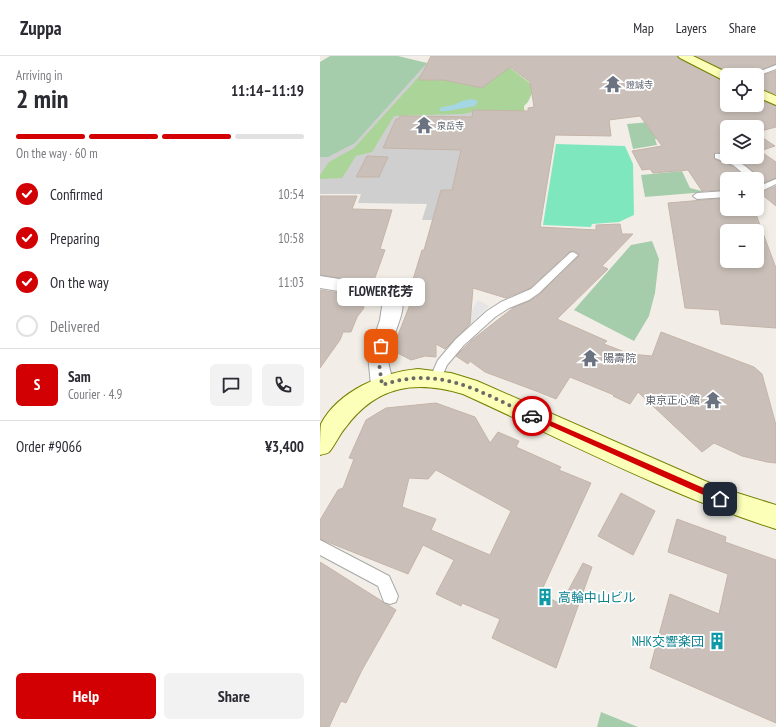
<!DOCTYPE html>
<meta charset="utf-8">
<style>
:root{--surface:#fff;--page:#f2f2f3;--text:#2b2b33;--muted:#7c7c81;--line:#e1e1e2;--accent:#d20003}
body{margin:0;font-family:"PT Sans Narrow","Noto Sans JP",sans-serif;background:var(--page);color:var(--text);height:100vh;display:flex;flex-direction:column;font-size:15px;white-space:nowrap}
*{box-sizing:border-box;margin:0}
p{font-size:13px;color:var(--muted)}
.icon{flex:none;width:22px;height:22px;fill:none;stroke:currentColor;stroke-width:2;stroke-linecap:round;stroke-linejoin:round}
.map{position:relative;flex:1;overflow:hidden}
.side{display:flex;flex-direction:column;background:var(--surface);width:320px}
.side>*{flex:none}
.controls{position:absolute;left:400px;top:12px;display:grid;gap:8px}
.controls a{display:grid;place-items:center;width:44px;height:44px;border-radius:6px;background:var(--surface);box-shadow:0 2px 6px #0003;font-size:20px}
.pin{position:absolute;display:grid;place-items:center;width:34px;height:34px;color:#fff;margin:-17px;border-radius:8px;box-shadow:0 2px 6px #0006}
.courier{position:absolute;display:grid;place-items:center;width:40px;height:40px;margin:-20px;border:3px solid #d20003;border-radius:50%;background:#fff;color:#222;box-shadow:0 1px 5px #0007}
.bubble{position:absolute;height:28px;border-radius:6px;background:var(--surface);box-shadow:0 2px 6px #0003;font-size:13px;font-weight:800;line-height:28px;text-align:center}
.headline em{font-style:normal;font-weight:800}
.headline div{display:flex;flex-direction:column-reverse}
.headline{display:flex;align-items:center;justify-content:space-between;height:68px;padding:0 16px}
h1{font-size:26px;font-weight:800;line-height:30px}
.bar{display:grid;grid-template-columns:repeat(4,1fr);gap:6px 4px;align-content:center;height:48px;padding:0 16px}
.bar i{height:5px;border-radius:3px;background:var(--line)}
.bar .current{background:var(--accent)}
.bar p{grid-column:span 4}
.line{display:flex;align-items:center;gap:10px;padding:0 16px;border-top:1px solid var(--line)}
.line div{flex:1}
.round{display:grid;place-items:center;flex:none;width:42px;height:42px;border-radius:6px;background:var(--page)}
ol{padding:0 16px;list-style:none}
li{display:flex;align-items:center;gap:12px;height:44px}
li p{margin-inline-start:auto}
li .icon{padding:4px;border-radius:50%;background:var(--accent);color:#fff;stroke-width:4}
li:last-child{color:var(--muted)}
li i{width:22px;height:22px;border:2px solid var(--line);border-radius:50%}
.primary-button{display:flex;gap:8px;margin-top:auto;padding:8px 16px}
.primary-button a{flex:1;height:46px;border-radius:6px;background:var(--accent);color:#fff;font-size:16px;font-weight:800;line-height:46px;text-align:center}
.primary-button a+a{background:var(--page);color:var(--text)}
header{display:flex;align-items:center;gap:24px;box-sizing:border-box;height:56px;padding:0 20px;background:var(--surface);border-bottom:1px solid var(--line)}
header strong{font-size:19px}
nav{display:flex;gap:22px;margin-inline-start:auto;font-size:14px}
main{display:flex;flex:1;min-height:0}
.map>svg:first-child{display:block}
.religious{fill:#cfcfcf}
.forest{fill:#abd598}
.cemetery{fill:#a6cdab}
.pitch{fill:#7fe7bd}
.parking{fill:#e5e5e5}
.water{fill:#a4d6e3}
.building{fill:#cac0b9;stroke:#c5b4a8;fill-rule:evenodd}
.lines{fill:none;stroke-linecap:round;stroke-linejoin:round}
.lane-casing{stroke:#a8a8a8;stroke-width:2}
.street-casing{stroke:#a8a8a8;stroke-width:2}
.secondary-casing{stroke:#748000;stroke-width:2}
.lane{fill:#fff;fill-rule:evenodd}
.street{fill:#fff;fill-rule:evenodd}
.secondary{fill:#fcffb8;fill-rule:evenodd}
.route{fill:#d20003}
.done{stroke:#6a6966;stroke-width:4;stroke-dasharray:0 7.2}
.labels{text-anchor:middle;dominant-baseline:central;stroke-width:3.5;stroke-linejoin:round;paint-order:stroke}
.far-worship-label{font-size:9px;fill:#5b616d;stroke:#fff;text-anchor:start}
.worship-label{font-size:11px;fill:#5b616d;stroke:#fff;text-anchor:start}
.near-culture-label{font-size:13px;fill:#0d838f;stroke:#fff;text-anchor:start}
</style>
<header>
<strong>Zuppa</strong>
<nav><a>Map</a><a>Layers</a><a>Share</a></nav>
</header>
<main>
<section class="side">
<div class="headline"><div><h1>2 min</h1><p>Arriving in</p></div><em>11:14–11:19</em></div>
<div class="bar"><i class="current"></i><i class="current"></i><i class="current"></i><i></i><p>On the way · 60 m</p></div>
<ol>
<li><svg class="icon" aria-label="check" viewBox="0 0 24 24"><path d="M5 12l5 5 9-10"/></svg>Confirmed<p>10:54</p></li>
<li><svg class="icon" aria-label="check" viewBox="0 0 24 24"><path d="M5 12l5 5 9-10"/></svg>Preparing<p>10:58</p></li>
<li><svg class="icon" aria-label="check" viewBox="0 0 24 24"><path d="M5 12l5 5 9-10"/></svg>On the way<p>11:03</p></li>
<li><i></i>Delivered</li>
</ol>
<div class="line" style="height:72px"><b class="round" style="background:var(--accent);color:#fff">S</b><div><b>Sam</b><p>Courier · 4.9</p></div><a class="round"><svg class="icon" aria-label="chat" viewBox="0 0 24 24"><path d="M4 5h16v11H9l-5 4z"/></svg></a><a class="round"><svg class="icon" aria-label="phone" viewBox="0 0 24 24"><path d="M5 4h4l2 5-3 2q2 4 5 5l2-3 5 2v4C11 20 4 13 5 4z"/></svg></a></div>
<div class="line" style="height:52px"><div>Order #9066</div><b>¥3,400</b></div>
<div class="primary-button"><a>Help</a><a>Share</a></div>
</section>
<div class="map">
<svg width="456" height="671" viewBox="0 0 456 671">
<rect width="100%" height="100%" fill="#f2eee7"/>
<path class="religious" d="M67,0L118,9L215,31L126,164H102L107,148L38,147L41,138H0V6Z"/>
<path class="forest" d="M123,6L189,11L215,31L208,46L204,50L206,71L201,70L193,55L166,54L142,58L74,60L52,96L36,100L22,122L0,123V119L9,106L34,92L104,15L107,7Z"/>
<path class="cemetery" d="M10,0H78L107,7L35,87L8,101H0V6Z
M375,62L383,79L335,83L337,89L313,93L307,68Z
M362,115L370,132L386,136L325,141L321,119Z
M332,185L339,203L335,237L329,260L314,285L254,254L311,189Z
M281,656L318,671H277Z"/>
<path class="pitch" d="M236,88L305,90L313,108L314,159L299,166L272,168L271,171L223,169Z"/>
<path class="parking" d="M158,244L169,250L138,280L130,276L151,256Z"/>
<path class="water" d="M152,43L158,45L155,50L127,55H119L120,52C125,50 131,50 136,48C142,45 145,44 152,43Z"/>
<path class="building" d="M111,0H356L359,3L407,26V49H437V43L456,50V71L437,76V71H407V98L395,96L394,98V103L412,110L428,123H407V134L382,135L368,114L333,117L330,113L322,114L312,95L342,90L320,60L289,64L291,80L235,79L220,171L276,174V169L300,168L302,178H313L282,210L288,213L237,263L287,285L284,288L310,298L332,300L341,276L434,311L442,318L456,369V407L447,406L422,400L394,387L382,396L318,336L310,348L293,340L294,339L250,321L236,343L216,335L165,316L150,305L148,308L136,300L152,284L193,252L210,245L220,238L259,200V198L254,195L249,196L210,232L186,242L153,232L150,268L125,293L116,288V301L105,300L91,304L72,294L97,231L91,230L102,194H104L121,134H132L141,94L63,92L76,63H79L80,60L152,61L153,54L208,55V52L214,51L210,26L190,11L162,32L124,24H99Z
M376,0H456V8L430,19H413Z
M456,15V38L437,31V21Z
M437,78L455,90L440,95L456,106V122L437,129L440,122L426,109L413,101H437Z
M47,100L68,101L59,121H36Z
M456,130V150L440,137Z
M0,140H37L32,153L72,154L60,193L65,194L53,227L0,219Z
M407,142V153H434L456,212V272L401,268L399,254L365,252L348,147ZM407,175H437V205H407Z
M0,234L39,240L44,252L37,261L31,276H23L20,284L0,312Z
M116,347L155,361L170,387L178,376L199,385L196,391L241,411L239,414L271,427L220,538L241,548L263,507L272,511L236,612L172,582L180,563L142,547L141,550L116,538L134,504L103,489L88,518L0,483V464L18,434L23,432L34,403L29,402L46,364L66,352ZM116,414L191,455L170,499L111,474L116,463L82,451L89,422L108,423Z
M301,437L335,455L313,499L278,480Z
M357,463L406,481L405,486L456,504V667L330,612L350,538L399,558L408,518L348,496Z
M0,506L76,554L42,614L26,647L21,645L9,671H0Z"/>
<g class="lines">
<g class="lane-casing">
<path id="lane" d="M456,9V13L437,20L431,19Z
M395,98C408,96 431,113 439,123L437,125V123H430L413,109L395,102Z
M456,123V128L437,137V131Z
M407,135V141L377,143L373,140L377,137Z
M253,196L258,199L256,201L219,237L209,244L189,252L175,261L144,289L127,309L120,325L116,327L112,325L110,322L118,304L136,283L167,255L181,246L211,233L250,197Z
M0,484L69,520L78,540L76,546L70,548L64,546L58,530L0,499Z"/>
</g>
<g class="street-casing">
<path id="street" d="M0,220L52,228L80,236C90,253 70,282 68,299C67,312 76,323 70,335L62,338L54,335L51,329L48,299L60,264L63,244L50,240L0,232Z"/>
</g>
<g class="secondary-casing">
<path id="secondary" d="M358,0H373L412,19H407V25L403,24L360,2Z
M437,32L456,40V49L437,41Z
M98,313L131,317L157,325L385,425L411,435L456,449V473C348,439 246,385 143,338C96,324 57,329 26,371C20,377 14,391 9,396C7,398 2,398 0,399C0,392 0,374 1,368C18,335 63,316 98,313Z"/>
</g>
<use href="#lane" class="lane"/>
<use href="#street" class="street"/>
<use href="#secondary" class="secondary"/>
</g>
<path class="route" d="M212,357L402,440V445H397L210,361V358Z"/>
<g class="lines">
<path class="done" d="M61,290L58,300L62,329C121,309 160,336 212,360"/>
</g>
<defs>
<g id="temple-bare" transform="scale(1.38)"><path d="M0-6L5-2H3V0L6.5 2.5H4V6H1.5V3h-3V6H-4V2.5H-6.5L-3 0V-2H-5Z" fill="#6b7280" stroke="#fff" stroke-width="2.5" paint-order="stroke"/></g>
<g id="building-bare" transform="scale(1.38)"><path d="M-4-6H4V6H1V3H-1V6H-4ZM-2.5-4.3h1.7v1.8h-1.7ZM.8-4.3h1.7v1.8H.8ZM-2.5-1h1.7V.8h-1.7ZM.8-1h1.7V.8H.8Z" fill="#0f9aa8" stroke="#fff" stroke-width="2.5" paint-order="stroke"/></g>
</defs>
<g fill-rule="evenodd">
<use href="#temple-bare" x="293" y="28"/>
<use href="#temple-bare" x="104" y="69"/>
<use href="#temple-bare" x="270" y="302"/>
<use href="#temple-bare" x="393" y="344"/>
<use href="#building-bare" x="225" y="541"/>
<use href="#building-bare" x="397" y="585"/>
</g>
<g class="labels">
<g class="far-worship-label">
<text x="306" y="28">證誠寺</text>
<text x="117" y="69">泉岳寺</text>
</g>
<g class="worship-label">
<text x="283" y="302">陽壽院</text>
<text x="380" y="344" text-anchor="end">東京正心館</text>
</g>
<g class="near-culture-label">
<text x="238" y="541">高輪中山ビル</text>
<text x="384" y="585" text-anchor="end">NHK交響楽団</text>
</g>
</g>
</svg>
<div class="controls">
<a><svg class="icon" aria-label="locate" viewBox="0 0 24 24"><circle cx="12" cy="12" r="6"/><path d="M12 2v4M12 18v4M2 12h4M18 12h4"/></svg></a>
<a><svg class="icon" aria-label="layers" viewBox="0 0 24 24"><path d="M12 4l9 5-9 5-9-5zM3 14l9 5 9-5"/></svg></a>
<a>+</a>
<a>−</a>
</div>
<div class="pin" style="left:61px;top:290px;background:#ea580c"><svg class="icon" aria-label="bag" viewBox="0 0 24 24"><path d="M5 8h14l-1 12H6zM9 8a3 3 0 0 1 6 0"/></svg></div>
<div class="pin" style="left:400px;top:443px;background:#1f2937"><svg class="icon" aria-label="home" viewBox="0 0 24 24"><path d="M3 11l9-7 9 7M6 9v11h12V9"/></svg></div>
<div class="courier" style="left:212px;top:360px"><svg class="icon" aria-label="car" viewBox="0 0 24 24"><path d="M5 17H2v-5l4-1 3-4h7l3 4 3 1v5h-3M9 17h6M6 11h13"/><circle cx="7" cy="17" r="2"/><circle cx="17" cy="17" r="2"/></svg></div>
<div class="bubble" style="left:17px;top:222px;width:88px">FLOWER花芳</div>
</div>
</main>
